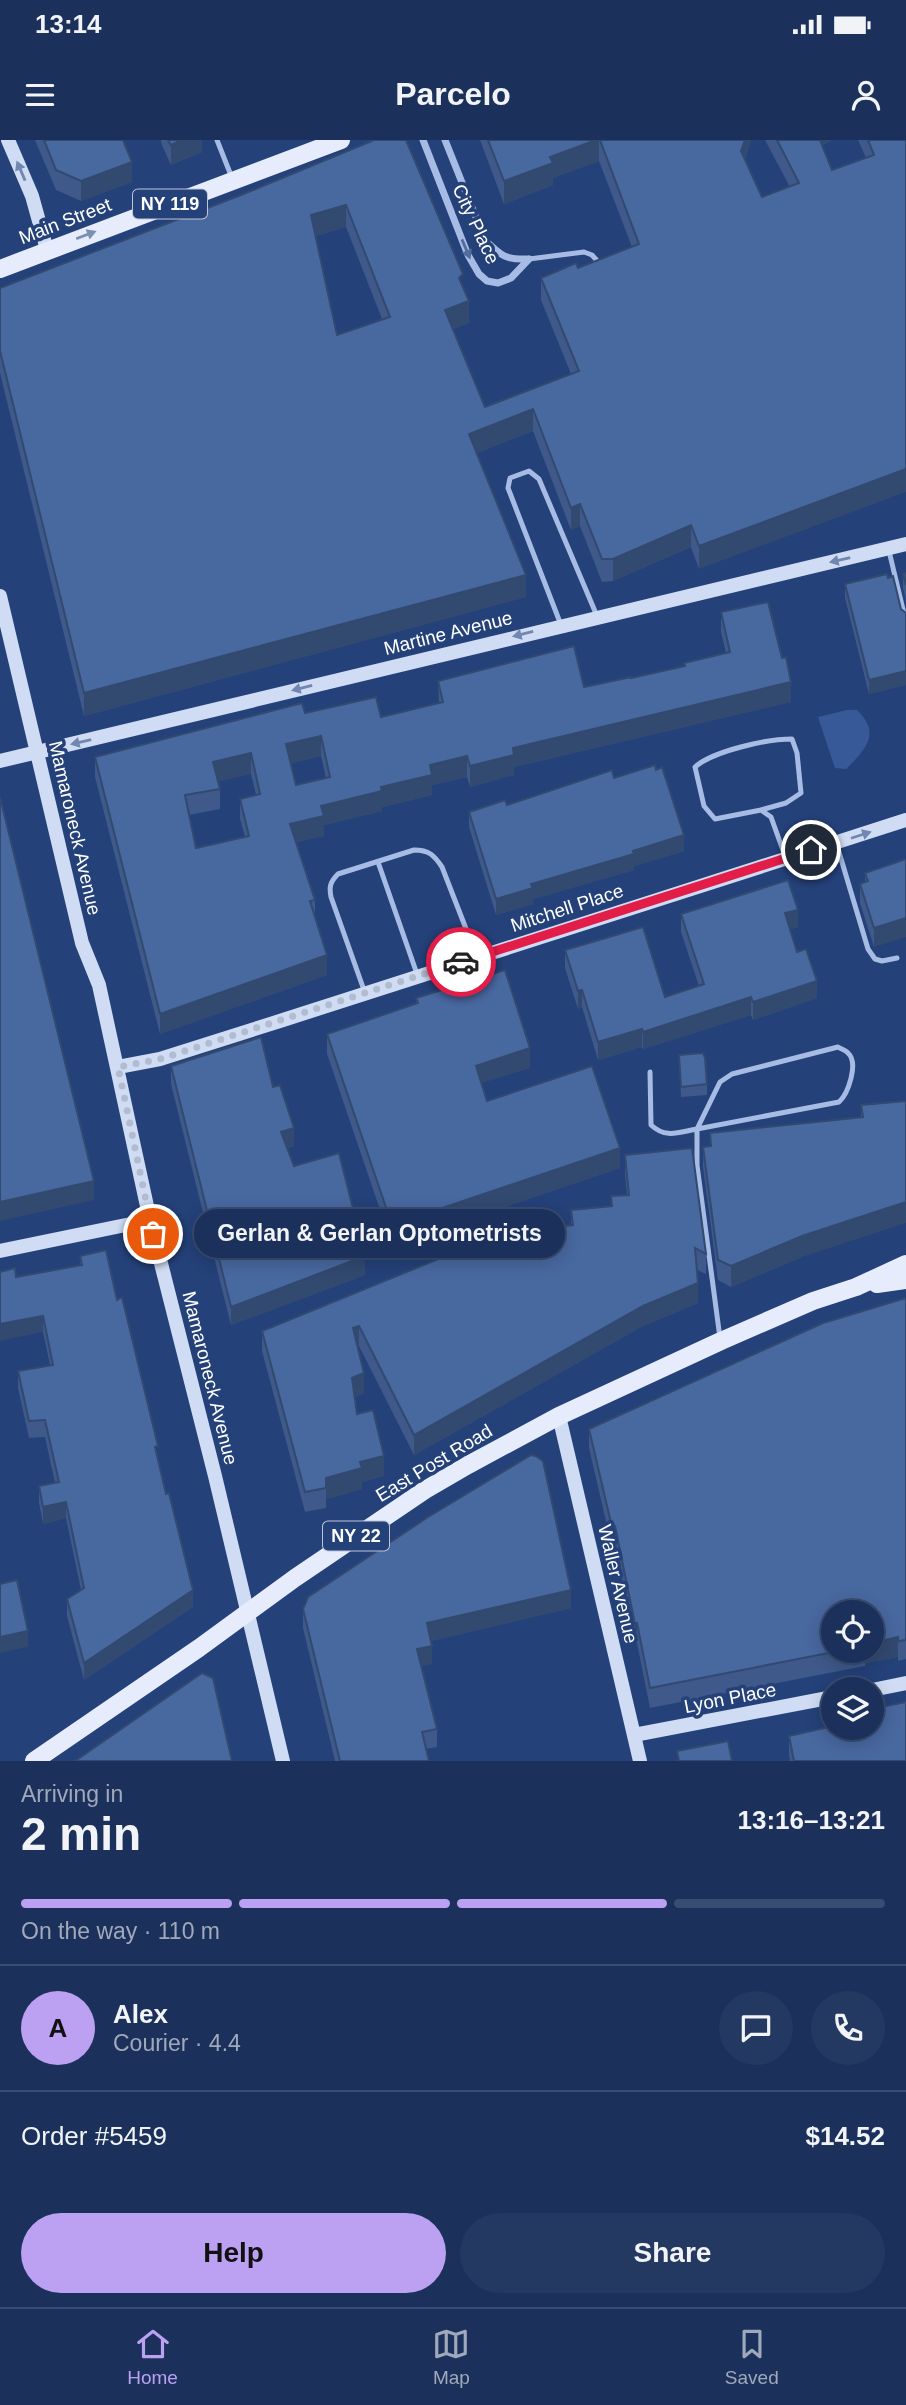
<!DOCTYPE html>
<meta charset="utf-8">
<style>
:root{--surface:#1b315b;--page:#243961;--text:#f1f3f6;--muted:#a0a9bb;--line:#394c71;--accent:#bca0f2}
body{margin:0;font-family:Helvetica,sans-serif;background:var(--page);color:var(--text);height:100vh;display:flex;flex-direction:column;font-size:26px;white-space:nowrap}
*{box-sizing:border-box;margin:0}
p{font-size:23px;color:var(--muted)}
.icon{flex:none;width:38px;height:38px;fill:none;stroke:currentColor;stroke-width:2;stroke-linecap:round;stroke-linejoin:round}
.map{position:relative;height:1621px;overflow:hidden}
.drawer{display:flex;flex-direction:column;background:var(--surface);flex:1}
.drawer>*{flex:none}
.tools{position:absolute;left:821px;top:1460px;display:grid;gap:14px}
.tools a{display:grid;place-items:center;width:63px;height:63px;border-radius:50%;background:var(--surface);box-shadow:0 4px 18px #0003,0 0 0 2px var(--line);font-size:35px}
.pin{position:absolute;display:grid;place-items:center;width:60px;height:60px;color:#fff;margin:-30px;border:4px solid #fff;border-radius:50%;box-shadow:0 2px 7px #0007}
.courier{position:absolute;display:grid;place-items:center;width:70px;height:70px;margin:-35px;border:5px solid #e11d48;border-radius:50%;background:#fff;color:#222;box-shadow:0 2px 9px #0007}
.bubble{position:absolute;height:49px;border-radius:24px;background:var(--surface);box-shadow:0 4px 18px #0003,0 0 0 2px var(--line);font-size:23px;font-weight:700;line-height:49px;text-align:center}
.overview em{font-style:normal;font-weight:700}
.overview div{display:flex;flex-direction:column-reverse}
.overview{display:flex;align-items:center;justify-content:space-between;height:119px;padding:0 21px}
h1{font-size:46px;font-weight:700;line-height:52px}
.bar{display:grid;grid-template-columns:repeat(4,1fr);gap:10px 7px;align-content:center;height:84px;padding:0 21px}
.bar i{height:9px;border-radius:5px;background:var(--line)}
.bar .on{background:var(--accent)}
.bar p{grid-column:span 4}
.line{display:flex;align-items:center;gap:18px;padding:0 21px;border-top:2px solid var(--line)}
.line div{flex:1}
.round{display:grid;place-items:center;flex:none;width:74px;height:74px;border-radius:37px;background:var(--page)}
.action{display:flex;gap:14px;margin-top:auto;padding:14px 21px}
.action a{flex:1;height:80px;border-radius:42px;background:var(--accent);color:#111;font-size:28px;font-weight:700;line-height:80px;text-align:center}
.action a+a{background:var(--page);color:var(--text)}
.status{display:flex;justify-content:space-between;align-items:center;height:49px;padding:0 35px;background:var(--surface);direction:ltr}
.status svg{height:19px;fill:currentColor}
header{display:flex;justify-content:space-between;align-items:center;height:91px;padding:0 21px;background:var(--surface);font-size:32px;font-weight:700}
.tabs{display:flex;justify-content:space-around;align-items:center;height:98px;border-top:2px solid var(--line);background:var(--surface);font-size:19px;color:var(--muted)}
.tabs a{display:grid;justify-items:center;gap:4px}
.tabs .on{color:var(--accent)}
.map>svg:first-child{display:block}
.green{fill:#375997}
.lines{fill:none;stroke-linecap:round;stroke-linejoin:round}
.lane{stroke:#a6bce4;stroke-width:5}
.street{stroke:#a6bce4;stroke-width:7}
.secondary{stroke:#cfdcf4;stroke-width:14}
.primary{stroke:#e6ecfc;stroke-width:18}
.wall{fill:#3e598a;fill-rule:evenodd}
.shaded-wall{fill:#324970}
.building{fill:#4868a0;stroke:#324970;stroke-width:2;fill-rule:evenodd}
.oneway{fill:#7187b0}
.oneway2{fill:#7b8eb4}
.oneway3{fill:#526c9e}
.done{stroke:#b2bcd0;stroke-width:7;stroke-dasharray:0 12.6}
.route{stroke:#e11d48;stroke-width:9}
.labels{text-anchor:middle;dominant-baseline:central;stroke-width:7;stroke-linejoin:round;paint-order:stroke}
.shield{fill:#244179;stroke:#bdc6d7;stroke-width:2}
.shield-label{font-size:18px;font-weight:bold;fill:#fff}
.street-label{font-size:19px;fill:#fff;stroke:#244179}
</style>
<div class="status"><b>13:14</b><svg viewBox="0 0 49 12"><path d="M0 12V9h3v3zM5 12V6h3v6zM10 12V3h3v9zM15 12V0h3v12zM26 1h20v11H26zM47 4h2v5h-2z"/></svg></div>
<header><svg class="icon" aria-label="menu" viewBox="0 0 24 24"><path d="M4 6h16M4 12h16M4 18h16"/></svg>Parcelo<svg class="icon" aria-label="person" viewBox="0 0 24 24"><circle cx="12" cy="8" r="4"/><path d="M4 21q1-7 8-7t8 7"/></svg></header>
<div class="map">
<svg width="906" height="1621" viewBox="0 0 906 1621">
<rect width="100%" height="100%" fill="#244179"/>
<path class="green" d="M847,570H857C882,594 865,610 846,629L835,628L818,577Z"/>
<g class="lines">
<path class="lane" d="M217,0L232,38
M529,119L584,112L592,115L601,125
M889,411L906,482
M561,485L508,348L510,338L529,331L539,339L597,476
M761,670L786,663L801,653L797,613L792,599C767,599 713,611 695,627L704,666L715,679L761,670L771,677L785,716
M836,702L868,809L875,819L882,821L897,818
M378,722L417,834
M365,853L331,757C329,747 330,742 338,734L414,710C429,710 434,715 442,727L477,817
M838,907C841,909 846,910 848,913C859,923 848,954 839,962L697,989L720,942L732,934Z
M650,932L651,985C666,999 679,992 697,989V1025L720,1198"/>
<path class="street" d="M423,0L468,115L479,134L487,141L498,143L511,138L529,119
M445,0L485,100C501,116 506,120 528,119"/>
<path class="secondary" d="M8,0L32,56L47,110
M0,456L82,803L99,845L150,1080L215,1336L283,1621
M0,621L906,404
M118,927L160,919L283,880L906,680
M0,1111L150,1080
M559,1276L640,1621
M872,1550L906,1543
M634,1595L833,1557"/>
<path class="primary" d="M0,129L341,0
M877,1144L906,1140
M34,1621L199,1508L295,1438L425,1350L468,1325L559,1276L721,1201L813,1161L856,1147L906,1124"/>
</g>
<path class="wall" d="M35,0H123L132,42L81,61L56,50Z
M161,0H202V12L171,25L161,3Z
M374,0L463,145L469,183L453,189L485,267L571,234L541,160V138L578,128L632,107L599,21L553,38V45L504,64L480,0H751L745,20L762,57L790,47L765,0H832L822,5L832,30L866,18L858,0H906L699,429L691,407L613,441L602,442L580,386L571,390L533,291L477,313L526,457L84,576L0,233V148L241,55ZM346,87L382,179L337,195L315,96Z
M906,433V460L903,448V434Z
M845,444L901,469L906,473V545L869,554L845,458Z
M721,472L791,562L514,627V635L470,647L467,637L432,645V655L382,667V671L324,685V696L296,702L315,760V776L327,835L160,894L95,637V617L305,573L381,577L439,563L438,541L584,547L631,538L684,526V523L726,513L721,492ZM321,616L326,638L296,645L291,623ZM251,634L256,655L240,659V679L245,697L196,708L189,675L220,669V649L218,641Z
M614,638L684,711L634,726V730L533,759V764L496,775L469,687V672L507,665Z
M906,719L874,807L860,763V744L865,742V733Z
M681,774L798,787L790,789L797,812L817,858L753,880L751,875L643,909L642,907L598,920L582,867L578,869L565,828V810L665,857L699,846L681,792Z
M416,858L530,928L481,943L487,961L620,1028L392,1105L327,914V894L416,864Z
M679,915L707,944V955L681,957Z
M171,926L294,1006L287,1008L294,1026L365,1135L231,1185L171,944Z
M906,961L802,1117L731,1147L718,1140L703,1027V1007L710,1006V993L861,978V965Z
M625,1015L706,1114V1134L697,1130L698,1163L643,1186L414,1315L359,1206L357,1207L364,1253L355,1257L357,1274L384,1336L362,1342V1349L326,1359V1368L305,1372L262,1211V1191L571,1085V1070L611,1066V1056L627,1055L625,1035Z
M80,1116L117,1160L158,1318L193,1467L84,1540L67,1476V1459L81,1450L66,1378L43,1384L39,1363V1346L55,1343L45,1297L29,1298L18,1248V1231L50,1225L43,1192L16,1137L80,1125Z
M906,1158V1519L898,1521V1517L866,1523L865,1526L650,1568L637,1503L635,1504L615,1406L612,1407L589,1308V1289ZM833,1472L872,1510H833Z
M571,1468L431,1501L432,1524L421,1526L437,1589V1607L426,1609L429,1621H335L303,1488V1469Z
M872,1587L906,1621H790L789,1615V1596Z"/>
<path class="shaded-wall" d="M182,0H202V12L171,25V5Z
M596,0H599V21L553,38V45L504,64V41L550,17Z
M745,0H751L741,33V11Z
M814,0H832L814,8Z
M132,22V42L81,61V41Z
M346,65V87L311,98V75Z
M469,161V183L445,192V170Z
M533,269V291L469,316V294Z
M906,329V352L699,429V406Z
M580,364V386L571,390V368Z
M691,385V407L613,441V419Z
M526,435V457L84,576V553Z
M906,531V545L869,554V540Z
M791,542V562L514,627V635L470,647V626L513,608Z
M321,596V616L286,625V604Z
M251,613V634L213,643V622Z
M467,616V637L432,645V655L382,667V671L324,685V696L290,704V684L321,666L381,647L430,625Z
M684,695V711L634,726V730L533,759V764L496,775V759L531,744Z
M798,770V787L785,791V773Z
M906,778V797L874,807V788Z
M327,815V835L160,894V874Z
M817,841V858L753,880V862Z
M582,850V867L578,869V851Z
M751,857V875L643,909V892Z
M642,889V907L598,920V902Z
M530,908V928L476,945V926Z
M294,988V1006L281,1010V992Z
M620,1008V1028L392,1105V1085Z
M94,1041V1060L0,1081V1062Z
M906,1062V1083L802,1117L731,1147V1126L802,1096Z
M365,1116V1135L231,1185V1167Z
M698,1143V1163L643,1186L414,1315V1295L643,1166Z
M43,1176V1192L0,1201V1184Z
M359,1186V1206L353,1208V1188Z
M364,1233V1253L352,1258V1238Z
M384,1316V1336L362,1342V1349L326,1359V1338L360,1322Z
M66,1362V1378L43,1384V1367Z
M615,1386V1406L612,1407V1387Z
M193,1450V1467L84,1540V1523Z
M571,1450V1468L427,1502V1483Z
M637,1483V1503L635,1504V1484Z
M28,1491V1507L0,1513V1497Z
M898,1497V1517L866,1523L865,1526V1510H872V1503Z
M432,1506V1524L417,1527V1509Z"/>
<path class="building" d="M44,0H123L132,22L81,41L56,30Z
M168,0H182L171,5Z
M374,0H406L463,134L459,138L469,161L445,170L485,267L579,231L541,138L576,123L578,128L639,104L600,0H745L741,11L762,57L799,43L777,0H820L832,30L874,15L868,0H906V329L699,406L691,385L613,419H602L580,364L571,368L533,269L469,294L526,435L84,553L0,211V148L241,55ZM346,65L390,177L337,195L311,75Z
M488,0H596L550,17L553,23L504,41Z
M906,433V445L903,434Z
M887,434L888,438L893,436L901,469L906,473V531L869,540L845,444Z
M768,462L782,518L786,517L791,542L513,608L514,615L470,626L467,616L430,625L432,635L381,647L382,651L321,666L324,676L290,684L315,760L310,761L327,815L160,874L95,617L302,563L305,573L376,557L381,577L443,562L438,541L574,506L584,547L631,537V538L685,526L684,523L730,512L721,472ZM321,596L330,637L296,645L286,604ZM251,613L260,654L240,659L249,696L196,708L185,655L220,649L213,622Z
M655,625L656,630L662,627L684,695L633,711L634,714L531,744L533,748L496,759L469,672L505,660L507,665L612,630L614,638Z
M0,657L94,1041L0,1062Z
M906,719V778L874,788L860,744L868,741L865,733Z
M788,740L798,770L785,773L797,812L806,809L817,841L753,862L751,857L643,892L642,889L598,902L582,850L578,851L565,810L643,787L665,857L704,844L681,774Z
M505,830L530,908L476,926L487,961L592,926L620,1008L392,1085L327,894L418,863L416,858Z
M261,897L273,947L280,945L294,988L281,992L294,1026L339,1013L365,1116L231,1167L171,926Z
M703,913L705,918L707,944L681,947L679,915Z
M906,961V1062L802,1096L731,1126L718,1120L703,1007L711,1006L710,993L863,977L861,965Z
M692,1008L706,1114L695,1108L698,1143L643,1166L414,1295L359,1186L353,1188L364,1233L352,1238L357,1274L373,1270L384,1316L360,1322L362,1328L326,1338V1348L305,1352L262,1191L502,1093L573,1085L571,1070L612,1066L611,1056L629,1055L625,1015Z
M106,1110L117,1160L122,1157L158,1306L155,1307L166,1354L169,1353L193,1450L84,1523L67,1459L84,1448L66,1362L43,1367L39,1346L59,1342L45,1280L29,1281L18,1231L53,1225L43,1176L0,1184V1132L15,1128L16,1137L82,1125L80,1116Z
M906,1158V1500L898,1501V1497L872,1503V1472H833V1510H844L650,1548L637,1483L635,1484L615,1386L612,1387L589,1289L823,1183Z
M531,1315L536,1316L543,1321L571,1450L427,1483L432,1506L417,1509L437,1589L422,1592L429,1621H340L303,1469L308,1457L428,1377Z
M17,1440L28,1491L0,1497V1444Z
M202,1533L213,1538L232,1621H75Z
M906,1562V1621H794L789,1596L833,1586L872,1587V1569Z
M728,1601L732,1621H679L677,1611Z"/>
<defs><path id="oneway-solid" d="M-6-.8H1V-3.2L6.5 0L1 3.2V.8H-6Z" transform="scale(1.75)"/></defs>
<g class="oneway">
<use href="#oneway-solid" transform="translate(21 31) rotate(-113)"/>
<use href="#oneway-solid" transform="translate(840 420) rotate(167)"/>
<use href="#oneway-solid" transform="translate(523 494) rotate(166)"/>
<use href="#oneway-solid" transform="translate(302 548) rotate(166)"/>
<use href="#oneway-solid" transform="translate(81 602) rotate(167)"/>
<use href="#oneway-solid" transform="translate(861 695) rotate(-18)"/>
</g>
<use class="oneway2" href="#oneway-solid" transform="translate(86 95) rotate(-21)"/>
<use class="oneway3" href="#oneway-solid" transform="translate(466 109) rotate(67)"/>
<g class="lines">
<path class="done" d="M153,1094L118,927L160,919L461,822"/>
<path class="route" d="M461,822L811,710"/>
</g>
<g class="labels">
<g class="shield">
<rect x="133" y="49.5" width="74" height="29" rx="5"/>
<rect x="323" y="1381.5" width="66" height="29" rx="5"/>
</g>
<g class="shield-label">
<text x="170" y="64">NY 119</text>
<text x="356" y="1396">NY 22</text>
</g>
<g class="street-label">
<text transform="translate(65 81) rotate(-21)">Main Street</text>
<text transform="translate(476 84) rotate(65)">City Place</text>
<text transform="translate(448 493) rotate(-14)">Martine Avenue</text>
<text transform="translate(75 688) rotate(77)">Mamaroneck Avenue</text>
<text transform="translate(567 768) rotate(-18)">Mitchell Place</text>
<text transform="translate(210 1238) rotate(76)">Mamaroneck Avenue</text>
<text transform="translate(434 1323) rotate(-31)">East Post Road</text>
<text transform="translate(618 1444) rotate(77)">Waller Avenue</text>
<text transform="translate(730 1558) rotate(-11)">Lyon Place</text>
</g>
</g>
</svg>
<div class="tools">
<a><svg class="icon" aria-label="locate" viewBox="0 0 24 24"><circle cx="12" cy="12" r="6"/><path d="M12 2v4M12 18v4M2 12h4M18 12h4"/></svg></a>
<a><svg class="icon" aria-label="layers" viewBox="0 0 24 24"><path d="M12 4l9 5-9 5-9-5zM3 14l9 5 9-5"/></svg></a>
</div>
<div class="pin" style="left:153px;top:1094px;background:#ea580c"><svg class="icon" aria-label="bag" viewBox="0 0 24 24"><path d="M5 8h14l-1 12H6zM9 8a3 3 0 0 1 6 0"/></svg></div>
<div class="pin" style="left:811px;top:710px;background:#1f2937"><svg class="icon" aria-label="home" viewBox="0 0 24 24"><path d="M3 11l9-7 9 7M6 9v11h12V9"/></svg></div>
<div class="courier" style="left:461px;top:822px"><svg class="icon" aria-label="car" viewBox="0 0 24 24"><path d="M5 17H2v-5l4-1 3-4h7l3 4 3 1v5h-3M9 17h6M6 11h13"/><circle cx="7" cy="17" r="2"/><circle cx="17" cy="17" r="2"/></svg></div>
<div class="bubble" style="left:194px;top:1069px;width:371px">Gerlan &amp; Gerlan Optometrists</div>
</div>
<section class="drawer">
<div class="overview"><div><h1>2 min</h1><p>Arriving in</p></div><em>13:16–13:21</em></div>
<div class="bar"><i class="on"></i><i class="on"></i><i class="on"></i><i></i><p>On the way · 110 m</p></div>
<div class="line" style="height:126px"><b class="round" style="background:var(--accent);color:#111">A</b><div><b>Alex</b><p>Courier · 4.4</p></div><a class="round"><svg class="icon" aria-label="chat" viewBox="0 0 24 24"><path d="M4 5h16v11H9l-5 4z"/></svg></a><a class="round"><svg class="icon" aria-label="phone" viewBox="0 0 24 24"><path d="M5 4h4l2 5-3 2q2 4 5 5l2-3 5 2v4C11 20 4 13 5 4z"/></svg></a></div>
<div class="line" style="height:91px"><div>Order #5459</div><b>$14.52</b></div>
<div class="action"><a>Help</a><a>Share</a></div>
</section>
<nav class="tabs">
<a class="on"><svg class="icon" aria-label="home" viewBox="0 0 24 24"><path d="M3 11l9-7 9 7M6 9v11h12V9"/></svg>Home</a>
<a><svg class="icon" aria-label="map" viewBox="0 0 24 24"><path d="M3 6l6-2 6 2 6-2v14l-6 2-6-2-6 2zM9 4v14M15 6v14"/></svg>Map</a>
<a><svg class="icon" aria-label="saved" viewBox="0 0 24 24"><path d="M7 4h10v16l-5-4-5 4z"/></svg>Saved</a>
</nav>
